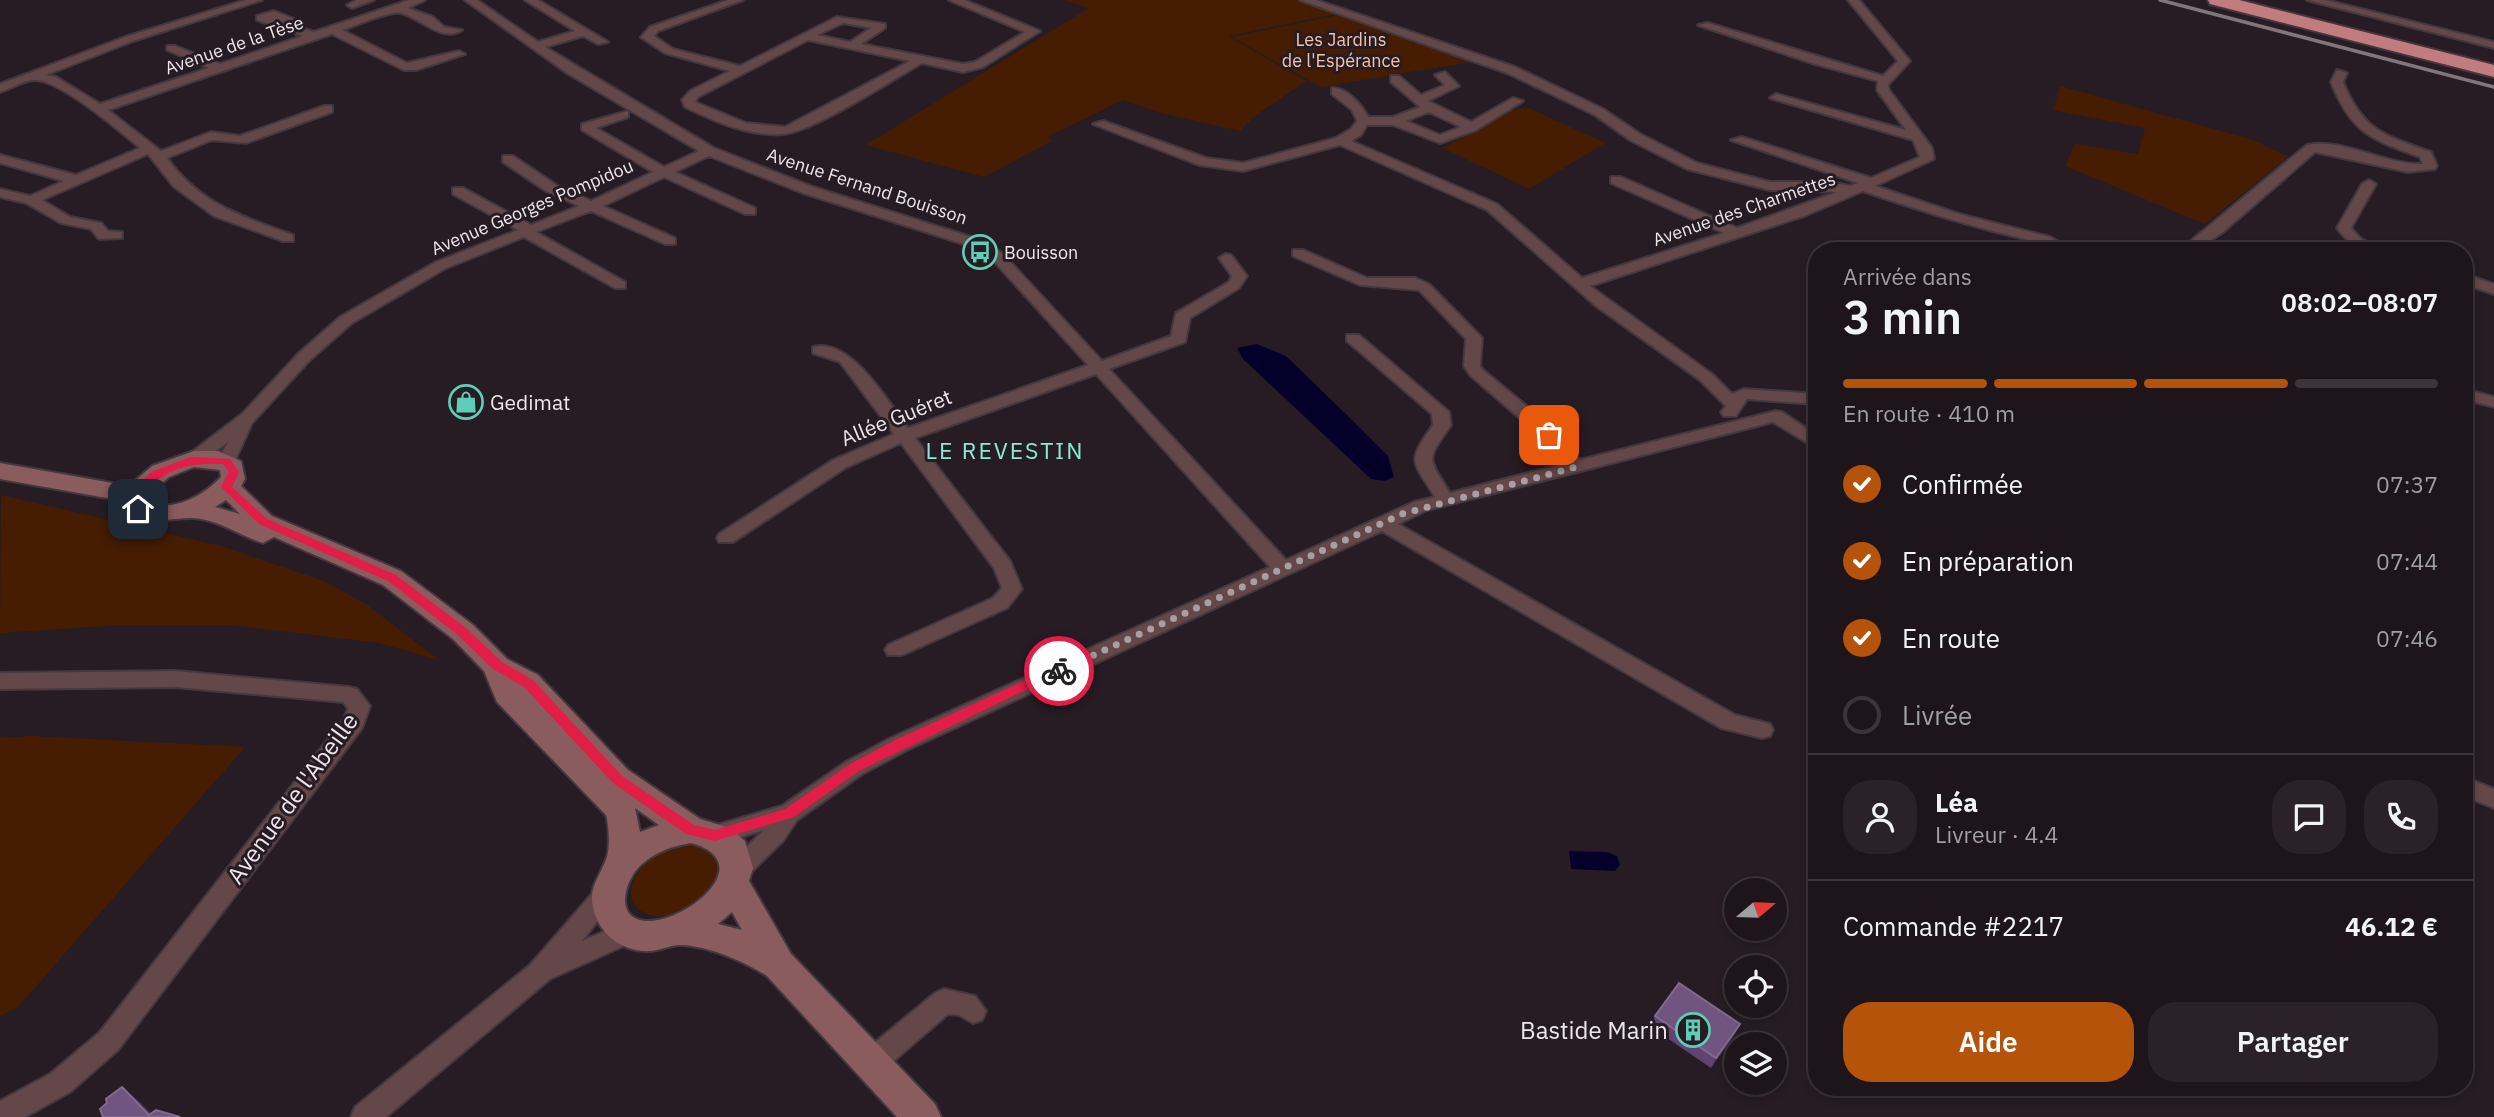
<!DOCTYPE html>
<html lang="fr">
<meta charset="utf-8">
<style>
:root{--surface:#1d151a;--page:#2a2227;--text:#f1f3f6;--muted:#a09fa2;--line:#3b3439;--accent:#b45309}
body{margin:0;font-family:"IBM Plex Sans",sans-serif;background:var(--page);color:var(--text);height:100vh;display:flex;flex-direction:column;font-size:26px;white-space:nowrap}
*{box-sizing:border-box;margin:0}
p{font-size:23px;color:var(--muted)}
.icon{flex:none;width:38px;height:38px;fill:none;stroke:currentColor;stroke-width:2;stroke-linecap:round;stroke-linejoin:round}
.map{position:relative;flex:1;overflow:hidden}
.drawer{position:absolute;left:1808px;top:242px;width:665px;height:854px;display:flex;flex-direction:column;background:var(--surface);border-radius:28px;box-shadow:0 4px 10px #0003,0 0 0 2px var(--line)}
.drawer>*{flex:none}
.needle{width:46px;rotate:71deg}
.tools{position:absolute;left:1724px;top:878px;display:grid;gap:14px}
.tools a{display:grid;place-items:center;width:63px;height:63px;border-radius:50%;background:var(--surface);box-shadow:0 4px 10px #0003,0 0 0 2px var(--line);font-size:35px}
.pin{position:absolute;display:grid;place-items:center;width:60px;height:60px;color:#fff;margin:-30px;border-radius:14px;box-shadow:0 4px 10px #0006}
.courier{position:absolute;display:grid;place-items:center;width:70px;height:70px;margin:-35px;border:5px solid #e11d48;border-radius:50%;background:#fff;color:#222;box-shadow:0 2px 9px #0007}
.overview em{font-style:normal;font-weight:600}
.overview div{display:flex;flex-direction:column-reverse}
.overview{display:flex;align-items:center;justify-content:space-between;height:119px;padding:0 35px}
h1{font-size:46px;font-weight:600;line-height:52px}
.bar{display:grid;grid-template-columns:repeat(4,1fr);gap:10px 7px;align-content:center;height:84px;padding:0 35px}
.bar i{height:9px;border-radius:5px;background:var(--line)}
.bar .on{background:var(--accent)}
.bar p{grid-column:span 4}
.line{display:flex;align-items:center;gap:18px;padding:0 35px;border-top:2px solid var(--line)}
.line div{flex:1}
.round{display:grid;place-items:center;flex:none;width:74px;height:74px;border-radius:28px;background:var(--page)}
ol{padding:0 35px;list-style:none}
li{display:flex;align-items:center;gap:21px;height:77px}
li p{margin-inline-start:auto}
li .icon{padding:7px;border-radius:50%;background:var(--accent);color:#fff;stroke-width:4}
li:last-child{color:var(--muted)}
li i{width:38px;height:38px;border:4px solid var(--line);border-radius:50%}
.primary-button{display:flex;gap:14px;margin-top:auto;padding:14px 35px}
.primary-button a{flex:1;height:80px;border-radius:28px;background:var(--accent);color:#fff;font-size:28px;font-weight:600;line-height:80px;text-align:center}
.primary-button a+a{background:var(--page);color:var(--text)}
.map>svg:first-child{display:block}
.green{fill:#471d02}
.water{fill:#05002a}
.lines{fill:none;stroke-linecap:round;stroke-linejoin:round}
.minor-casing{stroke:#43383f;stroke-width:4}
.secondary-casing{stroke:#43383f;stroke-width:4}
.motorway-casing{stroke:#43383f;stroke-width:4}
.minor{fill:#644748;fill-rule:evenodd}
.secondary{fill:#8a5c5e;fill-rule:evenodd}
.motorway{fill:#c27b7f;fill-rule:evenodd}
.rail{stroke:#80777c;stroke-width:3.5}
.wall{fill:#604372}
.shaded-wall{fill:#432c4d}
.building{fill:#6f557f;stroke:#826b8f;stroke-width:2}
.route{fill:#e11d48}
.done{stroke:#a79fa4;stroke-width:7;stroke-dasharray:0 12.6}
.labels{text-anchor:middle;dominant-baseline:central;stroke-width:6;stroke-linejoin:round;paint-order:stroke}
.far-park-label{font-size:18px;fill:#f6c2a6;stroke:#271c23}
.far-street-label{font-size:18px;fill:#ece5e9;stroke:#271c23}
.far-poi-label{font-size:18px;fill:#ece5e9;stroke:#271c23;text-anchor:start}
.poi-label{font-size:21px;fill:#ece5e9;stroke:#271c23;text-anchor:start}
.street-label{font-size:21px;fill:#ece5e9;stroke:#271c23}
.neighbourhood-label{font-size:23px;letter-spacing:2px;fill:#87ebd6;stroke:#271c23}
.near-street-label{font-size:24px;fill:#ece5e9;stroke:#271c23}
.near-poi-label{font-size:24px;fill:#ece5e9;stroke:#271c23;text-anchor:end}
</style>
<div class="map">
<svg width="2494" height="1117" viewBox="0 0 2494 1117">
<rect width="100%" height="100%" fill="#271c23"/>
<path class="green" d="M1064,0H1299L1335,14L1228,36L1306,81L1255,116L1240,131L1161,113L1123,100L1047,137L1052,141L984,177L866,145L1089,8Z
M1343,14L1475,61L1321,87L1232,37Z
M2060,86L2253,140L2288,157L2205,224L2065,166L2075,144L2138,154L2145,128L2053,110Z
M1529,108L1605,143L1529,189L1443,148L1511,110Z
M1,495L221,546L324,581L366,604L439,660L379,643L232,625H121L0,633Z
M31,736L245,747L18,1007L0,1016V738Z
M694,845C755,865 687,932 645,913C614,898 641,860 663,851C673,846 683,845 694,845Z"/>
<path class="water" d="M1257,344L1286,356L1351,419L1388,456L1394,477L1384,481L1371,479L1243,359L1237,348Z
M1569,851L1607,852L1617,856L1620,865L1615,871L1571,869Z"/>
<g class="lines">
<g class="minor-casing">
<path id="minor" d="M246,0H262L133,41L46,75L56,77L100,104L209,68L167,50V46H175L220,64L303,36L257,20V16L274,11L294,19L293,25L314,32L409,0H425L408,8L433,17L444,27L462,30C443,43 420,18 401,13C390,10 355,26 342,30L407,63L459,51L465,54L416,70H404L332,34L108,110L161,151L211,132L240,136L324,106H332V112L246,143L212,140L167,158C201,205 241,216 293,235V241H283L214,216L174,187L148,154L42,200L70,217L101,223L108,231L122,232V238L99,239L91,229L61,223L26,203L0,197V189L30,196L64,181L0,163V155L76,175L140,148C120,131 60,81 36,80C25,79 11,89 0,92V84L125,37Z
M357,0H374L352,8L347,5Z
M465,0H477L538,42L575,31L525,0H538L608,42L598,44L583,36L545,47L714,148L813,187L974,238L1002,253L1102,361L1171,336L1176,313L1229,282L1232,276L1219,258L1226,254L1231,255L1247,276L1239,288L1190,318L1185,342L1109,369L1286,560L1414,502L1435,497C1411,458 1407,463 1433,425L1432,414L1347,341V335H1359L1449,412L1451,425C1426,461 1427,456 1450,493L1564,464L1530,427L1471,376L1464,366L1466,339L1419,290L1360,285L1293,256V250H1303L1367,278H1415L1429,284L1482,338L1480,366L1483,370L1542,419L1580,460L1776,411L1782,412L1816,435V448L1773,422L1427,510L1398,524L1735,715L1770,724L1773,730L1770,736L1762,738L1721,728L1382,531L907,750L862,774L797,820L783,841L744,879L736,882L728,879L724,872L728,865L764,830L715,845L707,842L703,835L707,828L782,806L846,762L891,738L1270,567L1096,374L915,438L1010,561L1022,589L1007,608L902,655H888L885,650L888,645L993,598L1002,588L994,568L901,443L845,468L733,542H719L717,538L719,534L833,460L894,434L840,362L813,353V347C851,337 888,402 908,428L1088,365L992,259L964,244L803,193L709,156L675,172L755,208V214H745L664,177L603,206L675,238V244H665L591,211L536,232L625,282V288H615L524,237L446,268L352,323L310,360L252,423L233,465H221L218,461L228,442L200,463H188L185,459L188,455L243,413L298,354L340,317L436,262L518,230L453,194V188H463L531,225L579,206L546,191L503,162V156H513L556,185L591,201L653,172L582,130V124L628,111V117L596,128L664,167L699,151L567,73Z
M728,0H743L658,31L654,36L673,49L740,66L837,17L885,24V28L861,44L963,64L975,62L1025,32L949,0H964L1040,31L983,67L963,72L922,63C892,80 813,132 783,134C749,137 714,121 685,107L682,100L690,91L730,71L665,53L641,37L650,27ZM843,23L871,28L850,42L817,35ZM808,40L910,61L785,127L746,123L695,102L698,97Z
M1300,0H1316L1515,67L1603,109L1640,134L1697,163L1770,182H1829L1850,186L1858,183L1731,140L1742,137L1871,178L1920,157L1913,140L1770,98L1776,94L1906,130L1877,90L1878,81L1812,63L1698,25L1708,23L1883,76L1898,61L1848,0H1859L1910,61L1888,85L1889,90L1932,148L1934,159L1875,186L1959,214L2050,237L2073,250C2054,251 2039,243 2021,238C1967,225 1915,209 1863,191L1804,216L1590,286L1712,374L1732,394L1744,389L1816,394V404L1747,399L1736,416H1724L1721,412L1726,406L1700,380L1596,306L1487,210L1340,145L1243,171L1199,165L1093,124L1103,121L1206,158L1243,163L1336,138L1351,129L1357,121L1352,110L1332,94V88C1347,87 1362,105 1368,117H1393L1420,107L1391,82V76H1399L1421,95L1445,85L1435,75L1445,72L1459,86L1428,101L1471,122L1513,98L1523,101L1476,130L1440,143L1393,125H1367L1361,135L1351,141L1497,204L1582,278L1724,233L1611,183V177H1621L1737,228L1837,192L1770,190L1687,169L1630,140L1595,115L1507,73ZM1429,112L1461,127L1440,135L1406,121Z
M2307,0H2325L2494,42V48Z
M2337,70L2347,73L2343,82C2364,132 2384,135 2431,152L2437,166L2435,169L2408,172L2315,152L2223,232L2196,250H2180L2307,145C2345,138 2384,165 2423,164L2420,157C2371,139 2352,134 2331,82Z
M2369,180L2376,184L2351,228L2361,239L2384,250C2361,250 2351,247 2337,228L2362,184Z
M2464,274L2494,284V294L2464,284Z
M2464,389L2494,397V407L2464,399Z
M176,671L349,687L357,689L370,706L362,728L118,1050L70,1092L25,1117H0V1101L50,1074L100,1032L344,719L348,708L343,702L176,687L0,689V673Z
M2464,777L2494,789V808L2464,796Z
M606,884L615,888L618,895L582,941L628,921L637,924L640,932L637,940L550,979L386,1117H351L355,1107L530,965L597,888Z
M944,989L975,996L986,1011L982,1020L973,1023L959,1015L948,1014L881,1072L871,1076L861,1072L858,1063L861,1054L935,993Z"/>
</g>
<g class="secondary-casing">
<path id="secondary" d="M194,451H218L241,461L245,479L241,486L272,516L401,571L473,625L507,659L538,675L628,770L700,819L730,828L745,841L753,868L749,881L791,954L935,1104L941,1117H897L767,976C746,962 708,946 682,945C673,944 661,950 651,951C623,953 598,934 593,907C588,887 601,875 607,857C610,846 609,825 606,815L497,702L484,671L453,639L383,585L274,537L263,543C240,536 215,517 189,518C162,519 158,525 129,515L124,501L0,479V463L129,486L152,466ZM194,467L220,470L221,477C202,497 176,510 149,504L148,496L169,477ZM226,500L240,514L215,507ZM635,808L659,825L640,832ZM691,843C760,862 687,923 646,921C613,919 625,878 642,864C657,851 673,846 691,843ZM732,912L742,930L718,924Z"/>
</g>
<g class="motorway-casing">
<path id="motorway" d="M2208,0H2239L2494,65V77L2210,4Z"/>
</g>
<use href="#minor" class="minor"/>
<use href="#secondary" class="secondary"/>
<use href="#motorway" class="motorway"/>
<path class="rail" d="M2160,0L2494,87"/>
</g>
<path class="wall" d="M1655,1016L1735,1034L1711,1068L1651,1027Z"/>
<path class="shaded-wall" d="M1740,1024L1735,1034L1711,1068L1716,1058Z
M122,1087L140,1102L155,1117H151Z"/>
<path class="building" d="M1679,983L1740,1024L1716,1058L1655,1016Z
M122,1087L149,1115L156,1110L180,1117H103L100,1109L107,1103L106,1099Z"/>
<path class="route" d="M191,457L230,459L239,472L232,487L267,519L396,575L467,629L502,662L533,680L622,776L694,825L715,830L785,809L850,764L895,740L1054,667L1059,666L1065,671L859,771L794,817L715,841L686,834L613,783L524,687L493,669L458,635L388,581L259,524L221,487L229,472L223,464C186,462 166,469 140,496L142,511H134L129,495L151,472Z"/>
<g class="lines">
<path class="done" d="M1059,671L1402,514L1576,467L1549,435"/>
</g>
<defs>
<g id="bus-ring" transform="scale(1.75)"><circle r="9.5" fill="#271c23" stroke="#5eceb8" stroke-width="1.5"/><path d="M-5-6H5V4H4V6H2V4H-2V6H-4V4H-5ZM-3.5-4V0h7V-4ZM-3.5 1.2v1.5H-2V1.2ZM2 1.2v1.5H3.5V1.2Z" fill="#5eceb8"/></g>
<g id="shop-ring" transform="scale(1.75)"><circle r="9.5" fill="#271c23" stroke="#5eceb8" stroke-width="1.5"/><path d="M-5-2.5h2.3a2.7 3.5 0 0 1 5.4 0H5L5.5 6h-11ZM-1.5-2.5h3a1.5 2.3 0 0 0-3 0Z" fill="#5eceb8"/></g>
<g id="building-ring" transform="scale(1.75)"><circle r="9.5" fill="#271c23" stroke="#5eceb8" stroke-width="1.5"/><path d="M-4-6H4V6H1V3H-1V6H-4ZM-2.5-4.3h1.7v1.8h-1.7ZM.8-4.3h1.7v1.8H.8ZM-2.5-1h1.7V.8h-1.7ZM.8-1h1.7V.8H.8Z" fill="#5eceb8"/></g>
</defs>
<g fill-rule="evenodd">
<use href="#bus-ring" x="980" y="252"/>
<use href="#shop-ring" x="466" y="402"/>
<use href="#building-ring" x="1693" y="1030"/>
</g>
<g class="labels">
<g class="far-park-label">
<text x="1341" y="39">Les Jardins<tspan x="1341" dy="21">de l'Espérance</tspan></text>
</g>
<g class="far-street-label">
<text transform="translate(234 45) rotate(-19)">Avenue de la Tèse</text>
<text transform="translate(867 186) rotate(18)">Avenue Fernand Bouisson</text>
<text transform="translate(532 207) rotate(-23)">Avenue Georges Pompidou</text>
<text transform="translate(1744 209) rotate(-19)">Avenue des Charmettes</text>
</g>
<g class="far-poi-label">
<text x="1004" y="252">Bouisson</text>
</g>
<g class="poi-label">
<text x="490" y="402">Gedimat</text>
</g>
<g class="street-label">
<text transform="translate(896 417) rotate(-22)">Allée Guéret</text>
</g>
<g class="neighbourhood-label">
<text x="1005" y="450">LE REVESTIN</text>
</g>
<g class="near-street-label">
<text transform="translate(292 798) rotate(-54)">Avenue de l'Abeille</text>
</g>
<g class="near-poi-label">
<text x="1668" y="1030">Bastide Marin</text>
</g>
</g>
</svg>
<div class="tools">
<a><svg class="needle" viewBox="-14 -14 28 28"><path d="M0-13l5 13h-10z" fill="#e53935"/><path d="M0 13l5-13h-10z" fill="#a09fa2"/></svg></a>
<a><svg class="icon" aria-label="locate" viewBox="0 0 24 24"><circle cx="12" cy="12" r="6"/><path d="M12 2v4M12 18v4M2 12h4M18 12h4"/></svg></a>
<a><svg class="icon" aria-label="layers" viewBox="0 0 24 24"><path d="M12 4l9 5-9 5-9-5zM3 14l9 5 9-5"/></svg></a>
</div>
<div class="pin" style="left:1549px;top:435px;background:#ea580c"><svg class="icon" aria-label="bag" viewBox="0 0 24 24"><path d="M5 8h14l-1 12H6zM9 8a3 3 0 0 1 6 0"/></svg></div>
<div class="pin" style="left:138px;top:509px;background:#1f2937"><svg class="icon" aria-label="home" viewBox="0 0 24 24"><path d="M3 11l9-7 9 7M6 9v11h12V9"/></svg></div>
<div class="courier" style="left:1059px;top:671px"><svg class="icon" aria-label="bike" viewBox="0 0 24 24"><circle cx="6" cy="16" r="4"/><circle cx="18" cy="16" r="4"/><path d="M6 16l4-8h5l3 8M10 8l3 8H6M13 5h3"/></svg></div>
<section class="drawer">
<div class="overview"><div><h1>3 min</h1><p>Arrivée dans</p></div><em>08:02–08:07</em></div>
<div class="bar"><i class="on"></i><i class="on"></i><i class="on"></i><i></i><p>En route · 410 m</p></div>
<ol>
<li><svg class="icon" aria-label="check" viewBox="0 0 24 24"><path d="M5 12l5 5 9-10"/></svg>Confirmée<p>07:37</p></li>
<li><svg class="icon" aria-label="check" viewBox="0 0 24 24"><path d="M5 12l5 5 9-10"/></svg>En préparation<p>07:44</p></li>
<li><svg class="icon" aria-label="check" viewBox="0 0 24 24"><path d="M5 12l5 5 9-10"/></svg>En route<p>07:46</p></li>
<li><i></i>Livrée</li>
</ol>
<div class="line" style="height:126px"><a class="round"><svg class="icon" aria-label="person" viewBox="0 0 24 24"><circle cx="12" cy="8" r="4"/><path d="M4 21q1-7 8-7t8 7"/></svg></a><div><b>Léa</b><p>Livreur · 4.4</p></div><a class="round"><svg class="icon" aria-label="chat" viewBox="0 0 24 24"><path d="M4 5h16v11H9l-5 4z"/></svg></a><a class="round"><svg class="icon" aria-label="phone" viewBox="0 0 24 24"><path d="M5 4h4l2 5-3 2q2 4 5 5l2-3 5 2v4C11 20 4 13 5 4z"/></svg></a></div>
<div class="line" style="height:91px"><div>Commande #2217</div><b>46.12 €</b></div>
<div class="primary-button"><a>Aide</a><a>Partager</a></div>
</section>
</div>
